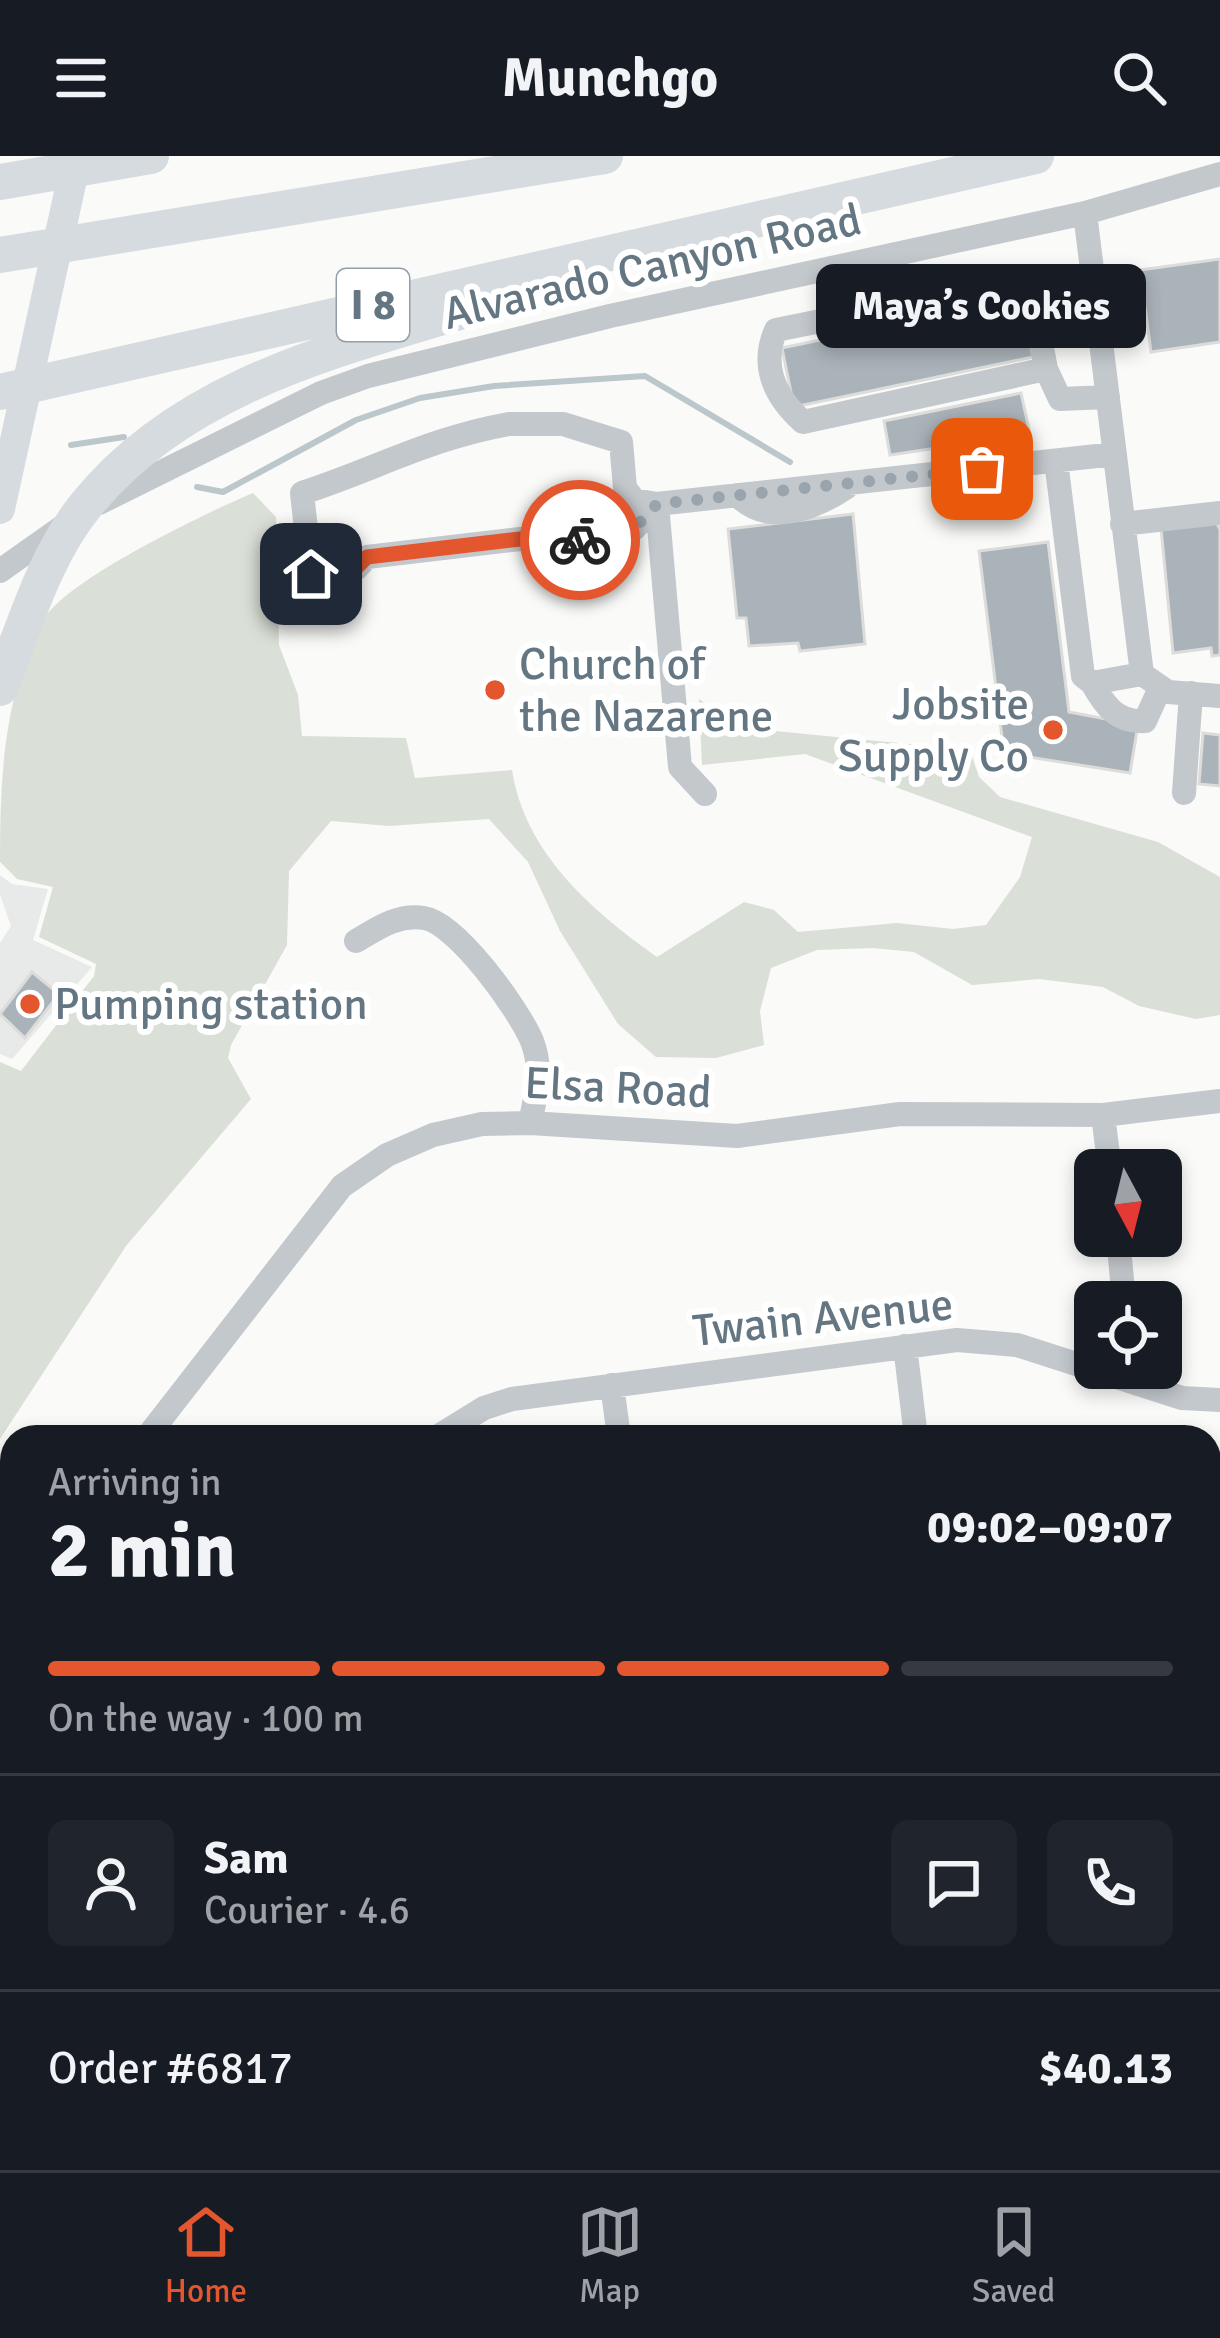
<!DOCTYPE html>
<meta charset="utf-8">
<style>
:root{--surface:#171b24;--page:#20242c;--text:#f1f3f6;--muted:#9ea1a6;--line:#363941;--accent:#e4572e}
body{margin:0;font-family:Signika,sans-serif;background:var(--page);color:var(--text);height:100vh;display:flex;flex-direction:column;font-size:45px;white-space:nowrap}
*{box-sizing:border-box;margin:0}
p{font-size:39px;color:var(--muted)}
.icon{flex:none;width:66px;height:66px;fill:none;stroke:currentColor;stroke-width:2;stroke-linecap:round;stroke-linejoin:round}
.map{position:relative;flex:1;overflow:hidden}
.details{position:absolute;left:0px;top:1269px;width:1221px;height:747px;display:flex;flex-direction:column;background:var(--surface);border-radius:36px 36px 0 0;box-shadow:0 6px 18px #0003}
.details>*{flex:none}
.needle{width:78px;rotate:173deg}
.controls{position:absolute;left:1074px;top:993px;display:grid;gap:24px}
.controls a{display:grid;place-items:center;width:108px;height:108px;border-radius:18px;background:var(--surface);box-shadow:0 6px 18px #0003;font-size:60px}
.pin{position:absolute;display:grid;place-items:center;width:102px;height:102px;color:#fff;margin:-51px;border-radius:24px;box-shadow:0 6px 18px #0006}
.courier{position:absolute;display:grid;place-items:center;width:120px;height:120px;margin:-60px;border:9px solid #e4572e;border-radius:50%;background:#fff;color:#222;box-shadow:0 3px 15px #0007}
.bubble{position:absolute;height:84px;border-radius:18px;background:var(--surface);box-shadow:0 6px 18px #0003;font-size:39px;font-weight:800;line-height:84px;text-align:center}
.head em{font-style:normal;font-weight:800}
.head div{display:flex;flex-direction:column-reverse}
.head{display:flex;align-items:center;justify-content:space-between;height:204px;padding:0 48px}
h1{font-size:78px;font-weight:800;line-height:90px}
.bar{display:grid;grid-template-columns:repeat(4,1fr);gap:18px 12px;align-content:center;height:144px;padding:0 48px}
.bar i{height:15px;border-radius:9px;background:var(--line)}
.bar .active{background:var(--accent)}
.bar p{grid-column:span 4}
.line{display:flex;align-items:center;gap:30px;padding:0 48px;border-top:3px solid var(--line)}
.line div{flex:1}
.round{display:grid;place-items:center;flex:none;width:126px;height:126px;border-radius:18px;background:var(--page)}
header{display:flex;justify-content:space-between;align-items:center;height:156px;padding:0 48px;background:var(--surface);font-size:54px;font-weight:800}
.dock{display:flex;justify-content:space-around;align-items:center;height:168px;border-top:3px solid var(--line);background:var(--surface);font-size:33px;color:var(--muted)}
.dock a{display:grid;justify-items:center;gap:6px}
.dock .active{color:var(--accent)}
.map>svg:first-child{display:block}
.built{fill:#e8e9e9}
.green{fill:#dadfd7}
.lines{fill:none;stroke-linecap:round;stroke-linejoin:round}
.stream{stroke:#bbc7cb;stroke-width:6}
.building{fill:#aab3b9;stroke:#dcdcda;stroke-width:3}
.minor{stroke:#c3c8cc;stroke-width:24}
.major{stroke:#d6dbdf;stroke-width:30}
.highway{stroke:#d6dbdf;stroke-width:36}
.done{stroke:#99a4ac;stroke-width:12;stroke-dasharray:0 21.6}
.route{stroke:#e4572e;stroke-width:15}
.poi-dot{fill:#e4572e;stroke:#fff;stroke-width:4.5}
.labels{text-anchor:middle;dominant-baseline:central;stroke-width:12;stroke-linejoin:round;paint-order:stroke}
.shield{fill:#fff;stroke:#939fa8;stroke-width:3}
.shield-label{font-size:42px;font-weight:bold;fill:#657683}
.street-label{font-size:45px;fill:#657683;stroke:#fff}
.poi-label{font-size:45px;fill:#657683;stroke:#fff;text-anchor:start}
</style>
<header><svg class="icon" aria-label="menu" viewBox="0 0 24 24"><path d="M4 6h16M4 12h16M4 18h16"/></svg>Munchgo<svg class="icon" aria-label="search" viewBox="0 0 24 24"><circle cx="10" cy="10" r="6"/><path d="M15 15l6 6"/></svg></header>
<div class="map">
<svg width="1220" height="2014" viewBox="0 0 1220 2014">
<rect width="100%" height="100%" fill="#fafaf8"/>
<path class="built" d="M0,719L12,728L48,733L33,784L92,811L12,903L0,898V787L11,770L0,739Z"/>
<path class="green" d="M253,337L276,361L279,489L298,539L302,580L406,582L415,622L512,614C525,697 591,754 657,801L744,746L774,754L798,776L897,767L953,773L986,769L1020,721L1032,681L805,598L702,609L699,543L744,572L970,594L979,621L1000,641L1158,686L1220,721V859L1196,863L1139,850L1103,831L1039,823L972,829L914,796L873,792L817,794L771,812L760,855L764,889L716,902L656,901L618,868L560,775L528,706L489,663L389,670L331,665L289,715L287,789L231,889L228,902L251,943L126,1090L0,1283V906L21,915L94,820L96,808L39,781L53,731L17,723L0,706C0,624 3,540 43,465C63,425 208,356 253,337Z
M1220,1860V2014H833L829,2004H1209V1878Z"/>
<g class="lines">
<path class="stream" d="M71,289L124,281
M197,331L223,336L356,264L420,242L494,230L645,220L790,306"/>
</g>
<path class="building" d="M1220,103V186L1151,196L1140,114Z
M1020,142L1033,201L794,251L782,192Z
M1021,237L1030,278L890,299L884,265Z
M853,358L865,488L800,495L798,487L749,490L746,462H737L728,373Z
M1215,365L1220,373V499L1212,500L1211,492L1173,497L1161,372Z
M1048,386L1069,556L1138,569L1130,617L1004,597L979,395Z
M1203,577L1220,579V630L1199,628Z
M32,816L59,838L25,882L0,858Z"/>
<g class="lines">
<path class="minor" d="M1085,57L1142,518L1168,536L1220,540
M1029,123L1046,213L803,266C775,241 760,210 776,174Z
M1046,213L1060,243L1108,241
M509,268H563L621,286L625,332L634,344L657,348L634,373L574,385L520,383L367,401L356,413L311,418L302,337C376,313 430,282 509,268Z
M1056,305L1083,520L1092,527L1142,518
M737,339C769,371 814,353 847,331
M99,347L321,237L368,220L610,160L1085,57L1220,18
M1122,368L1220,357
M0,415L65,369
M1092,527C1105,550 1117,567 1145,565L1160,532
M1184,637L1191,537
M705,638L680,611L657,348L1115,298
M356,785C378,772 397,758 424,762C457,767 519,854 532,885C543,913 536,939 530,967
M1103,959L1110,1014
M1118,1080L1124,1146
M905,1190L916,1281
M612,1229L619,1281
M147,1281L342,1030L387,999L433,979L482,968L530,967L737,980L900,958L1103,959L1220,945
M437,1281L484,1252L512,1243L957,1184L1017,1189L1182,1242L1220,1244
M0,1473L12,1457
M0,1846L12,1831
M235,2004L236,2014
M714,2004L718,2014
M394,2014L482,2004"/>
<path class="major" d="M0,353L74,14"/>
<path class="highway" d="M0,26L151,0
M0,99L605,0
M0,236L1036,0
M0,532C24,472 44,400 86,349C193,216 373,186 527,135"/>
</g>
<g class="lines">
<path class="done" d="M580,384L634,373L657,348L982,313"/>
<path class="route" d="M311,418L356,412L367,401L520,383L580,384"/>
</g>
<g class="poi-dot">
<circle cx="495" cy="534" r="12"/>
<circle cx="1053" cy="574" r="12"/>
<circle cx="30" cy="848" r="12"/>
</g>
<g class="labels">
<rect class="shield" x="337" y="113" width="72" height="72" rx="9"/>
<g class="shield-label">
<text x="373" y="149">I 8</text>
</g>
<g class="street-label">
<text transform="translate(652 111) rotate(-13)">Alvarado Canyon Road</text>
<text transform="translate(618 932) rotate(3)">Elsa Road</text>
<text transform="translate(823 1162) rotate(-6)">Twain Avenue</text>
</g>
<g class="poi-label">
<text x="519" y="508">Church of<tspan x="519" dy="52">the Nazarene</tspan></text>
<text x="1029" y="548" text-anchor="end">Jobsite<tspan x="1029" dy="52">Supply Co</tspan></text>
<text x="54" y="848">Pumping station</text>
</g>
</g>
</svg>
<div class="controls">
<a><svg class="needle" viewBox="-14 -14 28 28"><path d="M0-13l5 13h-10z" fill="#e53935"/><path d="M0 13l5-13h-10z" fill="#9ea1a6"/></svg></a>
<a><svg class="icon" aria-label="locate" viewBox="0 0 24 24"><circle cx="12" cy="12" r="6"/><path d="M12 2v4M12 18v4M2 12h4M18 12h4"/></svg></a>
</div>
<div class="pin" style="left:982px;top:313px;background:#ea580c"><svg class="icon" aria-label="bag" viewBox="0 0 24 24"><path d="M5 8h14l-1 12H6zM9 8a3 3 0 0 1 6 0"/></svg></div>
<div class="pin" style="left:311px;top:418px;background:#1f2937"><svg class="icon" aria-label="home" viewBox="0 0 24 24"><path d="M3 11l9-7 9 7M6 9v11h12V9"/></svg></div>
<div class="courier" style="left:580px;top:384px"><svg class="icon" aria-label="bike" viewBox="0 0 24 24"><circle cx="6" cy="16" r="4"/><circle cx="18" cy="16" r="4"/><path d="M6 16l4-8h5l3 8M10 8l3 8H6M13 5h3"/></svg></div>
<div class="bubble" style="left:816px;top:108px;width:330px">Maya’s Cookies</div>
<section class="details">
<div class="head"><div><h1>2 min</h1><p>Arriving in</p></div><em>09:02–09:07</em></div>
<div class="bar"><i class="active"></i><i class="active"></i><i class="active"></i><i></i><p>On the way · 100 m</p></div>
<div class="line" style="height:216px"><a class="round"><svg class="icon" aria-label="person" viewBox="0 0 24 24"><circle cx="12" cy="8" r="4"/><path d="M4 21q1-7 8-7t8 7"/></svg></a><div><b>Sam</b><p>Courier · 4.6</p></div><a class="round"><svg class="icon" aria-label="chat" viewBox="0 0 24 24"><path d="M4 5h16v11H9l-5 4z"/></svg></a><a class="round"><svg class="icon" aria-label="phone" viewBox="0 0 24 24"><path d="M5 4h4l2 5-3 2q2 4 5 5l2-3 5 2v4C11 20 4 13 5 4z"/></svg></a></div>
<div class="line" style="height:156px"><div>Order #6817</div><b>$40.13</b></div>
</section>
</div>
<nav class="dock">
<a class="active"><svg class="icon" aria-label="home" viewBox="0 0 24 24"><path d="M3 11l9-7 9 7M6 9v11h12V9"/></svg>Home</a>
<a><svg class="icon" aria-label="map" viewBox="0 0 24 24"><path d="M3 6l6-2 6 2 6-2v14l-6 2-6-2-6 2zM9 4v14M15 6v14"/></svg>Map</a>
<a><svg class="icon" aria-label="saved" viewBox="0 0 24 24"><path d="M7 4h10v16l-5-4-5 4z"/></svg>Saved</a>
</nav>
